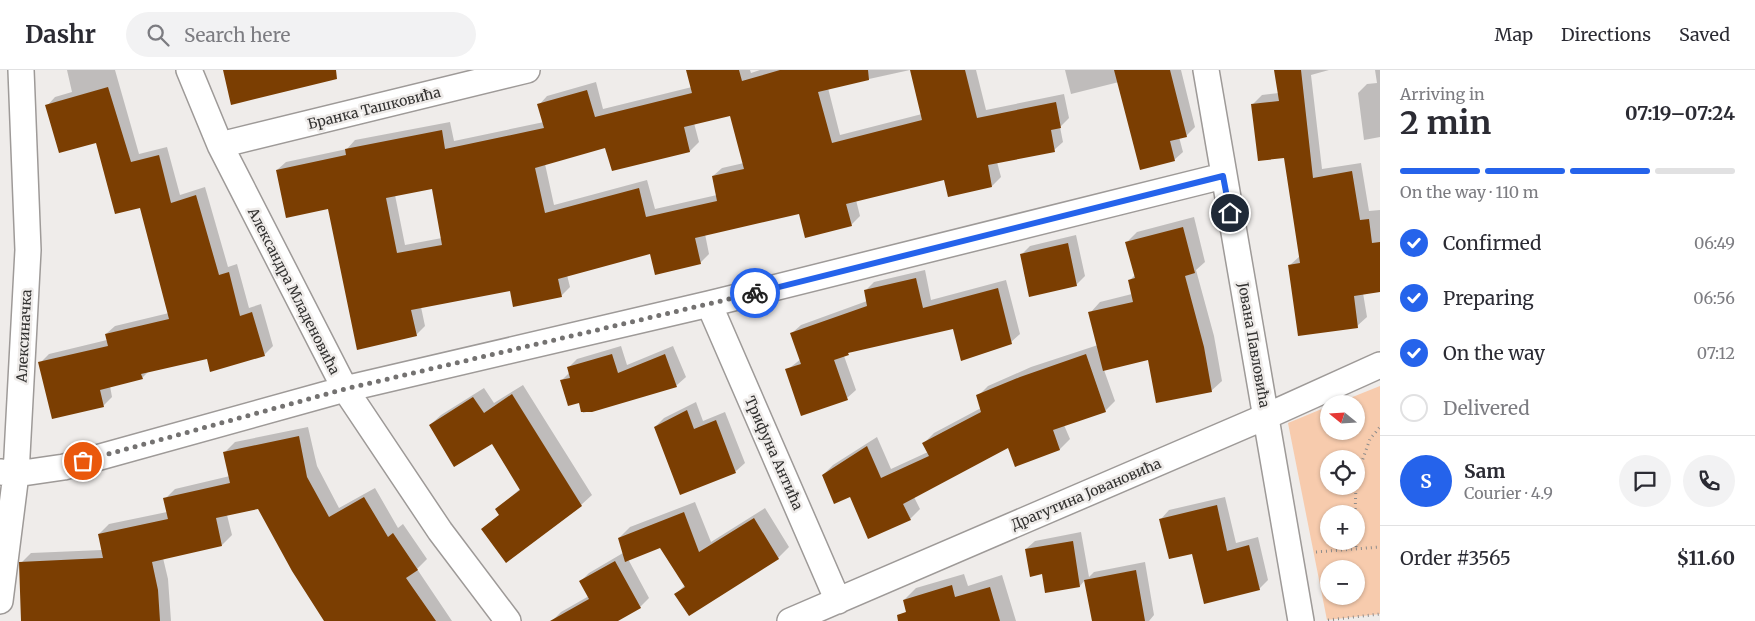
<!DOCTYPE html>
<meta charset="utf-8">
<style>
:root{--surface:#fff;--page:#f2f2f3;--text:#2b2b33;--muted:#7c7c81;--line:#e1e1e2;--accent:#2563eb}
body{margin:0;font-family:Merriweather,serif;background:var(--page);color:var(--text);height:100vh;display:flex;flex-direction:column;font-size:19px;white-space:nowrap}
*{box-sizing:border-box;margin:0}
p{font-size:16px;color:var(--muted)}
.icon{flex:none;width:28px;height:28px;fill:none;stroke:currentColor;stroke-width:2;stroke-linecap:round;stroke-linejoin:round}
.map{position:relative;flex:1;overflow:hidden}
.drawer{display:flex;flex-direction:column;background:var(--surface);width:375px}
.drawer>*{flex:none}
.needle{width:32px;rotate:288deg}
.buttons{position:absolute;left:1320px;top:325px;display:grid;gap:10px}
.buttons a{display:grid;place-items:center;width:45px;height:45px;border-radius:50%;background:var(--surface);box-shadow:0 1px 4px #0004;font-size:25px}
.pin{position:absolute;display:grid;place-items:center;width:42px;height:42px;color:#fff;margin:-21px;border:2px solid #fff;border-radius:50%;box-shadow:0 1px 5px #0007}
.courier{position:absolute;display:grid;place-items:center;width:50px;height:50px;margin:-25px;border:4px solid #2563eb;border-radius:50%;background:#fff;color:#222;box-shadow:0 1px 6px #0007}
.overview em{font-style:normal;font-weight:700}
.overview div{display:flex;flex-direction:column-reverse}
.overview{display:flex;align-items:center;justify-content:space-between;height:85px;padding:0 20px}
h1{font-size:32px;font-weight:700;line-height:38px}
.bar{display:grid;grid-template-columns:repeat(4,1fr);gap:8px 5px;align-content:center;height:60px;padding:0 20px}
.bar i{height:6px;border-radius:4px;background:var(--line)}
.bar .current{background:var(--accent)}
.bar p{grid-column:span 4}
.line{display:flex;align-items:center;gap:12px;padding:0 20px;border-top:1px solid var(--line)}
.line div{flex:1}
.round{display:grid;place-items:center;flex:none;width:52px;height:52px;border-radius:26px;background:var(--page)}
ol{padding:0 20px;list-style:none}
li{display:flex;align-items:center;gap:15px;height:55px}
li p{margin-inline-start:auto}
li .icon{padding:5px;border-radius:50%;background:var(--accent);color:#fff;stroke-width:4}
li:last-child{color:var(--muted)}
li i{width:28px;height:28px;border:2px solid var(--line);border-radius:50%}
header{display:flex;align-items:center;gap:30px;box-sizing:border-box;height:70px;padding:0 25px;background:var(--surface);border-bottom:1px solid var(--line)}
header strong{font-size:24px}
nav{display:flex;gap:28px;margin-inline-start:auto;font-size:18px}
.search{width:350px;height:45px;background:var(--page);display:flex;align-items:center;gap:12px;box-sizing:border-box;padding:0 18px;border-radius:28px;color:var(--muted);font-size:19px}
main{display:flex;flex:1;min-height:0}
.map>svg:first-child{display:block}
.green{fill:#f7cbad;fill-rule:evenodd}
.shadow{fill:#0003;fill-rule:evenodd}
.building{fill:#7b3e02;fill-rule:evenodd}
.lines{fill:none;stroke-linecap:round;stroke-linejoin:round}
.street-casing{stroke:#9e9a98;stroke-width:28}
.path{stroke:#8e8c8b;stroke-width:3;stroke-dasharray:1 4;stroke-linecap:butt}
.street{stroke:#fff;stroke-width:25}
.done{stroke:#747271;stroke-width:5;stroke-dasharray:0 9}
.route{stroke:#2563eb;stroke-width:6}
.labels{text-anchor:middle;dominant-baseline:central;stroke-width:5;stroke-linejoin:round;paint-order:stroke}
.street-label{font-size:14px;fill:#323130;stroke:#efecea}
</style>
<header>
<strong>Dashr</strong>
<div class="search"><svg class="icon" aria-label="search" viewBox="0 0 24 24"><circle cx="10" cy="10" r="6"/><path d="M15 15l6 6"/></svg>Search here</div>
<nav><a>Map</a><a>Directions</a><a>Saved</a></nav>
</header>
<main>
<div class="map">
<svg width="1380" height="551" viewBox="0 0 1380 551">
<rect width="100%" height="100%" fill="#efecea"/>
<path class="green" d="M1380,316V544L1327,550L1288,353L1329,336V361H1356V334H1335ZM1329,389H1356V416H1329ZM1329,444H1356V471H1329ZM1329,499H1356V526H1329Z"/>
<path class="shadow" d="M67,0H115L139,84L167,77L180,125L205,117L228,197L237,194L249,238L261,234L273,276L264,285L208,287L149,301L142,308L110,316L112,327L103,336L40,293L49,284L107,270L106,264L115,256L169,243L141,136L97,71L47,36L55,27L72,22Z
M688,0H750L751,3L760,0H910L828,18L840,65L922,44L911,0H976L986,40L1064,24L1069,48L1060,57L1063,72L1054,80L997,92L1001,107L992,116L949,126L945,109L856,130L860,146L851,155L800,143L705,164L709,184L700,193L651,182L567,205L570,217L561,226L511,219L421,237L425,256L416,265L329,138L277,100L286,92L347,79L355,70L450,52L454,71L544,52L539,35L547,26L596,12L603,39L692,17ZM731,45L744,93L722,98L713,106L717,125L655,139L647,110L554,135L545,94L606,76L612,99L690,81L699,72L694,53ZM433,118L442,168L405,175L395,125Z
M1065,0H1181L1195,57L1186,66L1179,67L1183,82L1174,90L1119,12L1071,24Z
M1275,0H1329L1311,5L1322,99L1361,93L1369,141L1380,140V220L1363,223L1367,247L1357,256L1290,195L1300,186L1285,87L1252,35L1262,25L1279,23Z
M1375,0H1380V67L1364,70L1358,23L1367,14L1377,13Z
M1194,147L1205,192L1196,200L1214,266L1222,311L1211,321L1149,289L1104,300L1115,331L1105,341L1064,355L1070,369L1060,379L1009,377L914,427L920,439L910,449L851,425L823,405L833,395L877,367L891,399L928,382L924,373L934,363L981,338L978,326L988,316L1031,297L1098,275L1090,243L1100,232L1132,224L1129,211L1135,205L1127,172L1137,162Z
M1076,165L1085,206L1076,215L1021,185L1030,176Z
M925,200L931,230L1006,210L1020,264L1011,272L954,257L852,280L844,286L856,320L847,328L787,300L801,289L792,263L801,255L867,231L865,221L874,212Z
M621,276L627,295L673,276L686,307L677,315L583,343L580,332L561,311L570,302L568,298L577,289Z
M523,315L592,425L581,435L482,459L500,444L497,439L521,418L493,372L430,355L441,345L484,318L494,333Z
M696,332L703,351L725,342L745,393L736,401L680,423L655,357L664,348Z
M308,357L317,396L339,438L375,418L398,458L403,454L427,489L417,499L452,551H326L259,438L227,445L232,465L222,475L163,488L168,509L171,551H22L21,493L31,483L102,480L99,464L109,454L167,442L165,429L175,419L230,406L225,382L235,372Z
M1225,427L1236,473L1258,467L1268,510L1259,519L1193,482L1161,449L1169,440Z
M695,432L711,472L765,438L789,477L778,488L676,524L685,515L661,476L628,489L649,528L640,537L615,551H552L561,542L589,526L581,511L589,503L623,483L619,468L630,457Z
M1081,462L1089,507L1094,502L1145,492L1154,545L1149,551H1093L1085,510L1080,516L1046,521L1043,503L1026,479L1035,471Z
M964,504L968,516L1002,505L1016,551H910L904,530L916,518Z"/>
<path class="building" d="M223,0H336L337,9L231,35Z
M686,0H739L742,11L780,0H868L869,10L818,22L832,73L922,50L910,0H965L977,48L1056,32L1061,58L1051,60L1055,82L988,95L992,117L948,127L944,110L846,134L852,156L805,168L799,144L695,168L701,194L655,205L650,184L558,209L562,227L513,237L510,221L411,240L417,266L357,280L328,139L286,148L276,100L346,85L345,79L442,60L445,79L544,58L537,34L587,20L595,47L692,23ZM730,46L744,99L712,106L717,131L646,147L639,118L545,143L535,98L605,78L612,101L690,82L684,57ZM432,119L442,175L397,183L386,128Z
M1114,0H1170L1187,67L1170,71L1175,91L1140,100Z
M1274,0H1301L1313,108L1352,101L1360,150L1369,149L1372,173L1380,172V222L1354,226L1358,258L1298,266L1288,195L1300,193L1284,88L1258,91L1251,34L1279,31Z
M108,17L131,92L159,85L171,133L196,125L219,205L229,202L240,246L252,242L265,286L210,302L207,289L141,304L143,309L100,320L104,337L52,349L38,292L108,276L105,264L169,249L140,138L115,144L96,73L59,83L45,35Z
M1183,157L1195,203L1185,206L1204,277L1212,322L1156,333L1148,290L1103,301L1088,242L1133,232L1128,210L1135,208L1125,172Z
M1068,173L1077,216L1029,227L1020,184Z
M916,208L923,238L998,218L1012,274L961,291L953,259L848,283L849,285L834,290L848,330L801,346L785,299L801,294L790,263L867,236L864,220Z
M612,284L618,303L665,284L677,317L592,342H581L579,333L568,336L560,310L570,308L567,297Z
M1086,284L1106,342L1053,360L1060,380L1015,397L1008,378L903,434L911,450L868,469L850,427L834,434L822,405L867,376L881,408L929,386L922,373L981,342L976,325L1020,307Z
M512,324L582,436L506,493L481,459L499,445L495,439L520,420L492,374L454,397L429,355L473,327L484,343Z
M687,340L694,359L716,350L736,403L680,425L654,357Z
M299,366L307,407L329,447L364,427L388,467L393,463L418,500L406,508L436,551H324L292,501L258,439L216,448L222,476L152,492L158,520L160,551H21L19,492L103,488L98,464L168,449L163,428L230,413L223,382Z
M1217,435L1227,481L1249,475L1260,520L1204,534L1192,484L1169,489L1159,449Z
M684,442L699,482L754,448L779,489L689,546L674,524L685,517L660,478L625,492L618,468Z
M1073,471L1080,517L1045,523L1042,504L1030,507L1025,479Z
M615,491L641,538L618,551H550L589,529L579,511Z
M1136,500L1145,551H1092L1084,510Z
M952,515L955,527L990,517L1000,551H898L897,545L906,542L903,530Z"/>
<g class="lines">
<g class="street-casing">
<path id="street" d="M189,0L220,75L345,319L440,461L508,551
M1206,0L1301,551
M220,75L527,0
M709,234L838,531
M0,402L16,404L64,397L345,319L709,234L1223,106
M0,531L16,404L28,180L21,0
M790,551L1267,346L1380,295"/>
</g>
<path class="path" d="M1356,408L1370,369L1380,357
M1355,444L1356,416
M1356,471V477
M1316,482L1380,477
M1328,550L1380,544"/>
<use href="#street" class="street"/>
</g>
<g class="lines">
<path class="done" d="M83,391L345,319L755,223"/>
<path class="route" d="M755,223L1223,106L1230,143"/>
</g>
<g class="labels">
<g class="street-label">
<text transform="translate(374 38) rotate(-14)">Бранка Ташковића</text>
<text transform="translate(294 221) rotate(63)">Александра Младеновића</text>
<text transform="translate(24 266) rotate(-87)">Алексиначка</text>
<text transform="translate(1254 275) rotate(80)">Јована Павловића</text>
<text transform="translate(774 383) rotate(66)">Трифуна Антића</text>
<text transform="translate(1086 424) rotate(-23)">Драгутина Јовановића</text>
</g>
</g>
</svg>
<div class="buttons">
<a><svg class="needle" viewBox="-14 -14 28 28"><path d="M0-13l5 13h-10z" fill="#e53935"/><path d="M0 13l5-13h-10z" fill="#7c7c81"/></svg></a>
<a><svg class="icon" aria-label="locate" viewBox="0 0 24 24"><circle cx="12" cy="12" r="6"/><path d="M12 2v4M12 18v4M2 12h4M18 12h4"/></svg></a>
<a>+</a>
<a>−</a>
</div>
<div class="pin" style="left:83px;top:391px;background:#ea580c"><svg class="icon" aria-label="bag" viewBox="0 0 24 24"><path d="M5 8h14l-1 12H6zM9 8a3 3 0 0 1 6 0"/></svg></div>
<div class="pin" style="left:1230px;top:143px;background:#1f2937"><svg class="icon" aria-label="home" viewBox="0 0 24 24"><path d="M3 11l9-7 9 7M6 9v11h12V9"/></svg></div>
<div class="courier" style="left:755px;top:223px"><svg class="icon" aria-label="bike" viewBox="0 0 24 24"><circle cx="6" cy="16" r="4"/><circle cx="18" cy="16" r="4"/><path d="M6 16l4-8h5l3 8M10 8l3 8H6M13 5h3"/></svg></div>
</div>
<section class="drawer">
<div class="overview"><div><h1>2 min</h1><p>Arriving in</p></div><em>07:19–07:24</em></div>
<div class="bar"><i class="current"></i><i class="current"></i><i class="current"></i><i></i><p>On the way · 110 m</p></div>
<ol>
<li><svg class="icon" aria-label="check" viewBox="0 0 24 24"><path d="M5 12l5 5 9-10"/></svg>Confirmed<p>06:49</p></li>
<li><svg class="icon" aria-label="check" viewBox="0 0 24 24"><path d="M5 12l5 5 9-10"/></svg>Preparing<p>06:56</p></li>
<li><svg class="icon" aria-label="check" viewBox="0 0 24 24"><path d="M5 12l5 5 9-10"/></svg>On the way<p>07:12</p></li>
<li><i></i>Delivered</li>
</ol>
<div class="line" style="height:90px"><b class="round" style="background:var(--accent);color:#fff">S</b><div><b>Sam</b><p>Courier · 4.9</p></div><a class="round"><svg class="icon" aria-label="chat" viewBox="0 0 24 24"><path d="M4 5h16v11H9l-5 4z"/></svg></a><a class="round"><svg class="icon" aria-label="phone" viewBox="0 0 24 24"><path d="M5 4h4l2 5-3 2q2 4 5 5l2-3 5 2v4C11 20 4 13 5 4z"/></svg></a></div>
<div class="line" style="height:65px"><div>Order #3565</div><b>$11.60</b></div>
</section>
</main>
